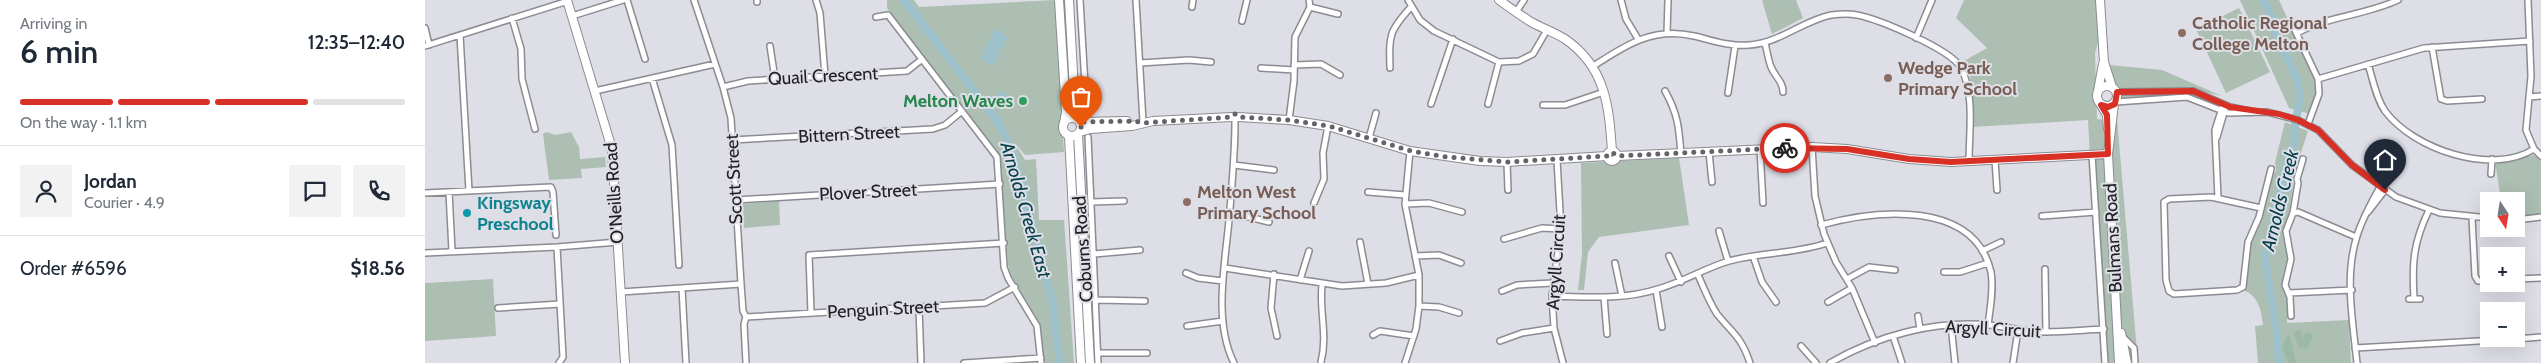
<!DOCTYPE html>
<meta charset="utf-8">
<style>
:root{--surface:#fff;--page:#f2f2f3;--text:#1f2937;--muted:#747a83;--line:#e0e1e3;--accent:#d93025}
body{margin:0;font-family:Cabin,sans-serif;background:var(--page);color:var(--text);height:100vh;display:flex;flex-direction:column;font-size:19px;white-space:nowrap}
*{box-sizing:border-box;margin:0}
p{font-size:16px;color:var(--muted)}
.icon{flex:none;width:28px;height:28px;fill:none;stroke:currentColor;stroke-width:2;stroke-linecap:round;stroke-linejoin:round}
.map{position:relative;flex:1;overflow:hidden}
.details{display:flex;flex-direction:column;background:var(--surface);width:425px}
.details>*{flex:none}
.needle{width:32px;rotate:168deg}
.buttons{position:absolute;left:2055px;top:192px;display:grid;gap:10px}
.buttons a{display:grid;place-items:center;width:45px;height:45px;border-radius:0px;background:var(--surface);box-shadow:0 5px 20px #0002;font-size:25px}
.pin{position:absolute;display:grid;place-items:center;width:42px;height:42px;color:#fff;margin:-51px -21px;border-radius:50% 50% 50% 0;rotate:-45deg;box-shadow:0 0 5px #0007}
.pin .icon{rotate:45deg}
.courier{position:absolute;display:grid;place-items:center;width:50px;height:50px;margin:-25px;border:4px solid #d93025;border-radius:50%;background:#fff;color:#222;box-shadow:0 1px 6px #0007}
.head em{font-style:normal;font-weight:600}
.head div{display:flex;flex-direction:column-reverse}
.head{display:flex;align-items:center;justify-content:space-between;height:85px;padding:0 20px}
h1{font-size:32px;font-weight:600;line-height:38px}
.bar{display:grid;grid-template-columns:repeat(4,1fr);gap:8px 5px;align-content:center;height:60px;padding:0 20px}
.bar i{height:6px;border-radius:4px;background:var(--line)}
.bar .current{background:var(--accent)}
.bar p{grid-column:span 4}
.line{display:flex;align-items:center;gap:12px;padding:0 20px;border-top:1px solid var(--line)}
.line div{flex:1}
.round{display:grid;place-items:center;flex:none;width:52px;height:52px;border-radius:0px;background:var(--page)}
main{display:flex;flex:1;min-height:0}
.map>svg:first-child{display:block}
.green{fill:#acbfb2}
.forest{fill:#9cb9a6}
.water{fill:#9ec2cb}
.lines{fill:none;stroke-linecap:round;stroke-linejoin:round}
.stream{stroke:#9ec2cb;stroke-width:1}
.river{stroke:#9ec2cb;stroke-width:8}
.street-casing{stroke:#8b8b93;stroke-width:8}
.secondary-casing{stroke:#8b8b93;stroke-width:10}
.street{stroke:#fff;stroke-width:5}
.secondary{stroke:#fff;stroke-width:8}
.done{stroke:#636369;stroke-width:5;stroke-dasharray:0 9}
.route{stroke:#d93025;stroke-width:6}
.education-dot{fill:#8d6e63;stroke:#dedee7;stroke-width:2}
.leisure-dot{fill:#2e9e5b;stroke:#dedee7;stroke-width:2}
.culture-dot{fill:#0f9aa8;stroke:#dedee7;stroke-width:2}
.labels{text-anchor:middle;dominant-baseline:central;stroke-width:4;stroke-linejoin:round;paint-order:stroke}
.education-label{font-size:18px;font-weight:bold;fill:#785e54;stroke:#dedee7;text-anchor:start}
.street-label{font-size:18px;fill:#212125;stroke:#dedee7}
.leisure-label{font-size:18px;font-weight:bold;fill:#27864d;stroke:#dedee7;text-anchor:end}
.culture-label{font-size:18px;font-weight:bold;fill:#0d838f;stroke:#dedee7;text-anchor:start}
.water-label{font-size:19px;font-style:italic;fill:#06404a;stroke:#dedee7}
</style>
<main>
<section class="details">
<div class="head"><div><h1>6 min</h1><p>Arriving in</p></div><em>12:35–12:40</em></div>
<div class="bar"><i class="current"></i><i class="current"></i><i class="current"></i><i></i><p>On the way · 1.1 km</p></div>
<div class="line" style="height:90px"><a class="round"><svg class="icon" aria-label="person" viewBox="0 0 24 24"><circle cx="12" cy="8" r="4"/><path d="M4 21q1-7 8-7t8 7"/></svg></a><div><b>Jordan</b><p>Courier · 4.9</p></div><a class="round"><svg class="icon" aria-label="chat" viewBox="0 0 24 24"><path d="M4 5h16v11H9l-5 4z"/></svg></a><a class="round"><svg class="icon" aria-label="phone" viewBox="0 0 24 24"><path d="M5 4h4l2 5-3 2q2 4 5 5l2-3 5 2v4C11 20 4 13 5 4z"/></svg></a></div>
<div class="line" style="height:65px"><div>Order #6596</div><b>$18.56</b></div>
</section>
<div class="map">
<svg width="2116" height="363" viewBox="0 0 2116 363">
<rect width="100%" height="100%" fill="#dedee7"/>
<path class="green" d="M462,0H489L494,7L630,0L639,152L600,155L589,142L600,160L611,159L614,220H639L649,363H618L616,326L586,275L583,264L575,157L462,8Z
M1337,0H1371L1378,18L1347,34Z
M1539,0H1671L1674,38L1670,53L1672,119L1680,120L1686,198L1687,146L1692,119L1713,363H1705L1704,339L1697,336L1694,363H1676L1663,120L1548,127L1545,75L1539,61L1562,48L1531,18Z
M1815,0H1854L1892,82L1893,96L1885,114L1864,108Z
M1814,8L1845,72L1801,93L1771,29Z
M1685,65L1737,70L1797,96L1767,89L1695,90L1684,83L1681,74Z
M1765,92L1793,104L1792,106L1756,95L1690,100L1691,93Z
M1860,122L1883,131L1869,174L1865,208L1859,233L1864,250L1857,280L1859,290L1863,296L1862,323L1924,320L1926,363H1833L1830,326L1838,325C1836,310 1834,296 1818,290L1821,287L1823,248L1834,222L1847,175L1851,171L1850,162Z
M121,132L131,135L146,132L154,147L155,159L180,157L181,167L156,169L157,178L124,180L118,134Z
M2109,155L2116,161V214L2091,216V201H2076L2070,161Z
M1254,158L1264,225L1174,237L1163,252L1159,290H1153L1157,254L1156,163Z
M354,201L355,225L319,228L318,204Z
M68,279L71,336L0,341V283Z"/>
<path class="forest" d="M1871,330L1876,331L1877,340L1879,333L1883,332L1888,335L1887,340L1882,349L1874,347L1869,335Z
M1862,336H1865L1871,363H1863L1857,346Z"/>
<path class="water" d="M570,29L583,37L568,66L555,57Z
M578,90L585,101L578,106L570,96Z"/>
<g class="lines">
<path class="stream" d="M1356,0V8
M492,31L499,26
M509,52L514,46
M533,70L538,72
M523,71L529,65
M549,106L556,100"/>
<path class="river" d="M479,0L573,122L587,150L627,300L635,363
M1838,0L1847,17L1853,40L1872,78L1875,97L1870,126
M1854,363L1852,334L1840,258L1863,155L1869,144L1870,126"/>
<g class="street-casing">
<path id="street" d="M202,0L220,59
M269,0L298,87L306,118L316,284L318,311L321,317L319,324L321,363
M332,0V2
M391,0L395,13L400,76
M655,0L661,102
M711,0L718,122
M983,0L995,20L1009,31L1074,62L1094,61L1108,54L1122,30
M1196,0L1201,19L1213,39
M2103,0L2106,76L2101,130L2109,149L2116,156
M767,7L768,0
M885,7L913,14
M1091,12L1099,0
M147,16L198,0
M451,17L463,15L572,157L579,267L583,278L612,326L616,363
M87,18L96,49L97,79L110,129
M817,21L822,0
M1868,26L1893,79L1894,94L1883,124
M0,28L4,45
M1242,33L1243,0
M1872,33C1904,16 1941,15 1973,0
M35,35L44,191
M1491,38L1507,0
M1340,43C1342,51 1343,59 1346,67C1350,77 1358,81 1358,92
M0,46L143,1
M345,46L350,79
M2007,47L2016,99L2022,101L2057,99
M715,63L764,60L786,62
M1943,64C1948,80 1951,98 1960,111C1988,149 2067,176 2109,149
M869,65L896,64L915,75
M1167,67C1199,46 1228,26 1269,36C1287,40 1305,47 1324,45C1355,43 1377,21 1406,15C1414,14 1423,13 1432,15C1453,19 1526,49 1536,68C1550,94 1544,133 1544,161
M836,68L869,70
M965,68C964,35 964,31 986,7
M227,78L247,145L254,265
M1893,79L1999,48L2105,41
M298,87L323,81L482,71L496,60
M170,91L290,64
M1240,91C1253,114 1254,128 1256,154
M1692,92L1768,91L1805,107L1824,111
M1303,93L1310,46
M2104,97L2116,96
M1691,102L1762,97L1803,113L1842,112L1873,120L1893,130L1927,165L1971,197L2015,213L2064,218
M1006,104L1028,39
M1063,104L1074,62
M1118,105H1140L1179,92
M864,120L869,81L870,37L885,7L884,0
M663,137L673,363
M1792,137L1800,109
M944,138L951,113
M307,140L508,129L520,125L536,112
M1387,147L1390,196L1399,234L1411,262L1427,288L1450,343
M1335,149L1338,203
M1284,152L1287,182
M1667,155L1680,363
M1132,160L1136,229L1127,296L1129,328L1138,363
M1570,160L1572,190
M1082,162L1083,190
M809,165L849,170
M2066,174L2067,159
M24,192L27,251
M943,192L980,195
M0,193L126,187L128,192L131,235
M1793,198L1790,130L1797,108
M311,200L575,184
M666,202L699,201
M889,203L899,179L898,153L903,126
M980,204L1004,203L1037,212
M1836,208L1786,197L1744,199L1739,202L1741,280L1744,291L1749,294L1812,290L1818,287L1823,242L1834,217L1846,169
M1943,212L1960,190
M1868,213L1873,212L1931,237
M804,216L824,217L844,222
M1617,216L1671,212
M2047,218L2050,276L2053,281H2064
M2091,220L2116,217
M1396,225C1450,210 1549,199 1566,272C1569,289 1565,309 1563,325
M1294,231L1303,261
M1079,239L1117,228L1136,229
M935,242L943,284
M132,247L138,357L134,363
M1557,251L1576,242
M0,253L132,247L193,242
M669,254L715,250
M990,256L1014,255L1036,263
M1244,256L1256,282
M1328,256L1337,282L1351,302
M1190,263L1197,296
M800,268L917,286L961,283L994,275
M1620,269L1621,332
M1519,272H1535L1563,263
M761,273L773,278L798,281
M849,274L846,308L852,336
M1273,275C1279,288 1284,302 1292,314C1308,334 1316,336 1325,363
M1422,279L1444,267L1470,270
M2091,279L2116,278
M875,280L884,251
M257,288L261,363
M1231,290L1237,327
M1077,291L1092,285L1128,283
M196,292L316,284
M1864,293L1927,290
M1127,296C1162,297 1199,300 1233,289C1258,282 1280,268 1304,261C1337,252 1370,254 1402,243
M1179,297L1182,334
M1984,299H1995
M1989,299C1987,263 1988,243 2004,210
M672,300L720,301
M1403,302L1427,288
M994,306L1014,307L1034,313
M73,308L135,304
M494,308L496,363
M386,313L384,255L579,243
M1493,316L1495,329
M1866,316L1865,297L1860,285L1866,259L1861,231L1868,213L1873,183L1872,179L1878,159
M321,317L560,303L590,287
M1526,325L1530,363
M762,326L798,321
M948,335L955,331L989,336
M1468,336L1477,363
M1697,336L1709,348L1710,363
M2091,339L2116,337
M1075,341L1097,333L1129,328
M1376,346L1391,363
M1930,348L2088,339
M673,353H722
M896,362C903,335 894,311 897,285
M539,363L616,358
M809,363C788,321 800,265 804,220C807,187 810,154 810,121
M980,363L991,329L994,306V275L980,204L985,151
M1405,363C1451,336 1510,320 1564,325C1583,327 1602,332 1621,332C1640,332 1659,330 1679,329
M1588,363L1593,330
M1932,363C1928,323 1919,275 1932,236C1937,219 1946,203 1955,187"/>
</g>
<g class="secondary-casing">
<path id="secondary" d="M142,0L187,149L200,363
M634,0L641,112L639,123
M644,0L650,109L654,121
M1074,0C1084,7 1095,15 1106,22C1117,28 1129,32 1140,39C1181,67 1184,107 1187,151
M1675,0L1679,62L1687,87
M1672 96a10 10 0 1 1 20 0a10 10 0 1 1-20 0Z
M1673,91L1678,64
M1689,104L1683,154L1694,363
M1676,105L1682,115L1683,129
M813,117L864,120L903,126L985,151L1055,161L1082,162L1182,156
M638 127a9 9 0 1 1 18 0a9 9 0 1 1-18 0Z
M655,122L702,121
M655,132L665,129L707,126L728,121L807,117
M653,134L665,363
M644,136L656,363
M1182 156a5 5 0 1 1 10 0a5 5 0 1 1-10 0Z
M1192,156L1387,147L1422,149L1484,159L1526,162L1683,154
M1696,333L1702,363"/>
</g>
<use href="#street" class="street"/>
<use href="#secondary" class="secondary"/>
</g>
<g class="lines">
<path class="done" d="M656,127L655,122L711,121L716,123L807,117L810,114L813,117L864,120L904,126L986,151L1022,157L1082,162L1182,156L1187,152L1192,156L1360,148"/>
<path class="route" d="M1360,148L1422,149L1484,159L1526,162L1683,154L1682,115L1676,105L1683,107L1690,104L1692,92L1768,91L1805,107L1854,114L1873,120L1893,130L1927,165L1960,190"/>
</g>
<g class="education-dot">
<circle cx="1757" cy="33" r="5"/>
<circle cx="1463" cy="78" r="5"/>
<circle cx="762" cy="202" r="5"/>
</g>
<circle class="leisure-dot" cx="598" cy="101" r="5"/>
<circle class="culture-dot" cx="42" cy="213" r="5"/>
<g class="labels">
<g class="education-label">
<text x="1767" y="23">Catholic Regional<tspan x="1767" dy="21">College Melton</tspan></text>
<text x="1473" y="68">Wedge Park<tspan x="1473" dy="21">Primary School</tspan></text>
<text x="772" y="192">Melton West<tspan x="772" dy="21">Primary School</tspan></text>
</g>
<g class="street-label">
<text transform="translate(398 76) rotate(-3)">Quail Crescent</text>
<text transform="translate(424 134) rotate(-3)">Bittern Street</text>
<text transform="translate(309 179) rotate(-93)">Scott Street</text>
<text transform="translate(443 192) rotate(-3)">Plover Street</text>
<text transform="translate(189 193) rotate(-94)">O'Neills Road</text>
<text transform="translate(1688 238) rotate(-93)">Bulmans Road</text>
<text transform="translate(658 249) rotate(-94)">Coburns Road</text>
<text transform="translate(1131 262) rotate(-86)">Argyll Circuit</text>
<text transform="translate(458 309) rotate(-3)">Penguin Street</text>
<text transform="translate(1568 329) rotate(3)">Argyll Circuit</text>
</g>
<g class="leisure-label">
<text x="588" y="101">Melton Waves</text>
</g>
<g class="culture-label">
<text x="52" y="203">Kingsway<tspan x="52" dy="21">Preschool</tspan></text>
</g>
<g class="water-label">
<text transform="translate(1855 200) rotate(-76)">Arnolds Creek</text>
<text transform="translate(601 210) rotate(74)">Arnolds Creek East</text>
</g>
</g>
</svg>
<div class="buttons">
<a><svg class="needle" viewBox="-14 -14 28 28"><path d="M0-13l5 13h-10z" fill="#e53935"/><path d="M0 13l5-13h-10z" fill="#747a83"/></svg></a>
<a>+</a>
<a>−</a>
</div>
<div class="pin" style="left:656px;top:127px;background:#ea580c"><svg class="icon" aria-label="bag" viewBox="0 0 24 24"><path d="M5 8h14l-1 12H6zM9 8a3 3 0 0 1 6 0"/></svg></div>
<div class="pin" style="left:1960px;top:190px;background:#1f2937"><svg class="icon" aria-label="home" viewBox="0 0 24 24"><path d="M3 11l9-7 9 7M6 9v11h12V9"/></svg></div>
<div class="courier" style="left:1360px;top:148px"><svg class="icon" aria-label="bike" viewBox="0 0 24 24"><circle cx="6" cy="16" r="4"/><circle cx="18" cy="16" r="4"/><path d="M6 16l4-8h5l3 8M10 8l3 8H6M13 5h3"/></svg></div>
</div>
</main>
